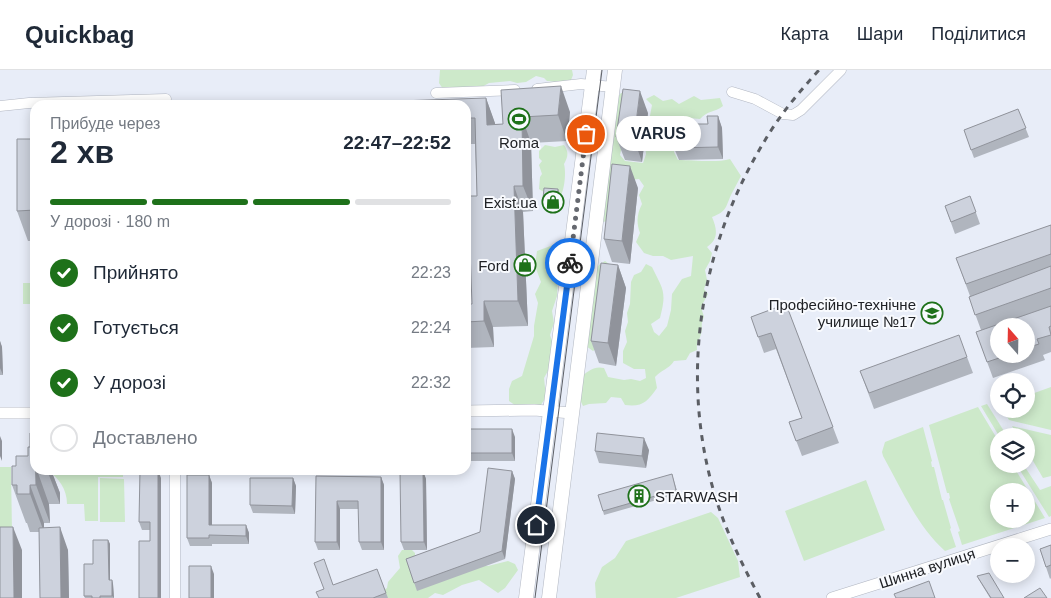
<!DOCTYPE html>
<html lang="uk">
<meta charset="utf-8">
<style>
:root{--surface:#fff;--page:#f6f6f7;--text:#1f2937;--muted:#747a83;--line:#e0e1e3;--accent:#1e711a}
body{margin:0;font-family:Arial,sans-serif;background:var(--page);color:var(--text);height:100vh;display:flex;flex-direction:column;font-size:19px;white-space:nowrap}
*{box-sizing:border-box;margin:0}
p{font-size:16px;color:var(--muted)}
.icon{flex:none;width:28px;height:28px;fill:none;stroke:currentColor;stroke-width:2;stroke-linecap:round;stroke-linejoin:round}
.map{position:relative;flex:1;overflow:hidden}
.side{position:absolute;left:30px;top:30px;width:441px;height:375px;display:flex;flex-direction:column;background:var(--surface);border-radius:15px;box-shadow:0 2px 12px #0003}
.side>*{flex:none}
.needle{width:32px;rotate:340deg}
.controls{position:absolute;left:990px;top:248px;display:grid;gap:10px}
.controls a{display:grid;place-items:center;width:45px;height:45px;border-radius:50%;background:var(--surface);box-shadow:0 2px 12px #0003;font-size:25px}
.pin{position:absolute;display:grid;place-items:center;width:42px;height:42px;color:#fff;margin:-21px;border:2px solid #fff;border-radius:50%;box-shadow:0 1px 5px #0007}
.courier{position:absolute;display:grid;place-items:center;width:50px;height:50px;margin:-25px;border:4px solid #1a73e8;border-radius:50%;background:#fff;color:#222;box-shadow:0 1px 6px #0007}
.bubble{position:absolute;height:35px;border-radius:18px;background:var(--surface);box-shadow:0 2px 12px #0003;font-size:16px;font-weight:700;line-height:35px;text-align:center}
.headline em{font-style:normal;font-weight:700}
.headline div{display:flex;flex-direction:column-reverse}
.headline{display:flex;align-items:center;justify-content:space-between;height:85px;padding:0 20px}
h1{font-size:32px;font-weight:700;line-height:38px}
.bar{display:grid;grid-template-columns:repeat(4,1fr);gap:8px 5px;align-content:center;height:60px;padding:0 20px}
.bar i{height:6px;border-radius:4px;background:var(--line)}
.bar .active{background:var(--accent)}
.bar p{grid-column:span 4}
ol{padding:0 20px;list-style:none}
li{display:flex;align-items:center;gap:15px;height:55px}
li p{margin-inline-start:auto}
li .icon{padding:5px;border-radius:50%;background:var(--accent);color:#fff;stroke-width:4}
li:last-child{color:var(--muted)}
li i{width:28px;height:28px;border:2px solid var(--line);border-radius:50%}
header{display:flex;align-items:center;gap:30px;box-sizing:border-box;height:70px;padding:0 25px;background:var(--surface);border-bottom:1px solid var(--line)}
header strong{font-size:24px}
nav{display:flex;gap:28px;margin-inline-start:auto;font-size:18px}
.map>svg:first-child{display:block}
.green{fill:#cde9ca;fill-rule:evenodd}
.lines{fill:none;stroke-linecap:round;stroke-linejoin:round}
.minor-casing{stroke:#b2b7c2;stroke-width:11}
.tertiary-casing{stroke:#b2b7c2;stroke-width:12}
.secondary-casing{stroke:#b2b7c2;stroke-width:15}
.minor{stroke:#fff;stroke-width:10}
.tertiary{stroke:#fff;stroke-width:11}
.secondary{stroke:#fff;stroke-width:14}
.tram{stroke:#5b5e64;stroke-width:1}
.rail{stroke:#5b5e64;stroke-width:3;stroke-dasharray:6 6;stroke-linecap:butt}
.wall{fill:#b0b5be;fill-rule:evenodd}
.shaded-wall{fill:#90939b}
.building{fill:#cdd2dd;stroke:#90939b}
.done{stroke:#666970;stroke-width:5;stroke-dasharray:0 9}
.route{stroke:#1a73e8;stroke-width:6}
.labels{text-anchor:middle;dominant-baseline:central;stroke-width:4;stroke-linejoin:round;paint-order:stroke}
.poi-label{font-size:15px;fill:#202226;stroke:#f8fafe;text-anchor:end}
.street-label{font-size:15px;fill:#202226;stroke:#f8fafe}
</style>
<header>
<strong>Quickbag</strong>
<nav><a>Карта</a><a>Шари</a><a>Поділитися</a></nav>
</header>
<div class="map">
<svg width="1051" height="528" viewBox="0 0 1051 528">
<rect width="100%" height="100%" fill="#e8edf8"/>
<path class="green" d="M440,0H572L573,5L571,10L557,12L547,11L544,8L536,6L526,12L517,13L510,11L489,13L478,19H443L439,13Z
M621,23L633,24L620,85L625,91L643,93L646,84L645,73L652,35L646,29L654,25L663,31L672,29L679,34L694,26L701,30L720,28L723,36C714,43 708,40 700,49L689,48L681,51L674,82L678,90C693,90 717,93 730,89L741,106C738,112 735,117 732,123C725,137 728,141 712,147C717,159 719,169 707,177L712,183L710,191L705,200L707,210L704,219L708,224L701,237L704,247C700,255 703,257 701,264C699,272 696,269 697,280L690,283L686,290L674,291C669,299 661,300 655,307L657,318C647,332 643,337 625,335L621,328L611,327L606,333L589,334L583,336L579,328L582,306C590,300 594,296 604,298L608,307L624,310L631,309L640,311L646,308L645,299H634L623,293V281L627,272L625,261L628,252L627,243L630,234L631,212L634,205L641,202L646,194L652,197C663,220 667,221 660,248L651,254L654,262L659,266L667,256L671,240L672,224L682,209L691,206L693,186L671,190L663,186H653L644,183L636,172L640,163C636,152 637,144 642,134L639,125L644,116L639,109L629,110L609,151L602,152L617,28Z
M545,75L555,77L564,75C569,82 568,87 564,94C566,101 565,118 561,125L547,124L539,119L540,107L542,104L539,95L542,91L539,88V81Z
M556,174L562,184L561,200L558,210L557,226L552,241L554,253L550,265L553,274L549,299L544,308L546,327L539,338H519L509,331V319L512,311L522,306L534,266V256L538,233L535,224L541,212L535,196L537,181Z
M605,191L613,197L599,277L593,281L586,276L590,237L594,230L593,203L599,195Z
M23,213H35V234H23Z
M1051,317V360L1009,350L1002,339H1026V326Z
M987,334L1007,366H999L981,336Z
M978,337L999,372V394H1012L1045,448L962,475L958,462L960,461L949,429L950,428L949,423H947L929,355ZM999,421H1026V449H999Z
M1012,356L1051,365V406L1043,408L1026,379V366H1018Z
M923,357L932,391L931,392L932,397H934L942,430H943L951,458L950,459L956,477L945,481C917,456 901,418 883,386L882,382L885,372Z
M1016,394H1023L1040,420L1051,416V446L1049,447Z
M0,397H11L12,464H0Z
M48,400H123V407H98V451H85L84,434H67C67,419 59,409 48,400Z
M100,408L124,409L125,452H100Z
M866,410L885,460L804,491L785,441Z
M711,442L718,448L738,491L740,507L676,528H596L595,513L602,497L615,488L626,471Z
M402,480H412L415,483V492L488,496L508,491L515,494L518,500L505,518L498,523L479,510L462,515L443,525L435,523L428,528H380L381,522L387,518L388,512L400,498L398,486Z"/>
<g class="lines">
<g class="minor-casing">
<path id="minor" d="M537,19L581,14L613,17
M732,22L755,29L783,44L793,45L801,40L841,0
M436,23L515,20
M0,36L29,33L166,29
M175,400V528"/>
</g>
<g class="tertiary-casing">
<path id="tertiary" d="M466,341L534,340L572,343
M0,343H35
M832,528L1051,459"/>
</g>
<g class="secondary-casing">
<path id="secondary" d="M526,528L594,0
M549,528L615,0"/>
</g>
<use href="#minor" class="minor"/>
<use href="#tertiary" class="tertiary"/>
<use href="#secondary" class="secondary"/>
<path class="tram" d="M535,528L602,0"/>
<path class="rail" d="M760,528C744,498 729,468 718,435C678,314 698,180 764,72C779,46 799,22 819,0"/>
</g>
<path class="wall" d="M501,20L570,42L567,71L531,73L533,141L523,142L528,256L493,257L494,277L466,278V234H472L477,126L475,74H466V35L486,28L495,54H503Z
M1018,39L1029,67L974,88L964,60Z
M648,43L642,92L625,90L616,67Z
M718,46L722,58L723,89L679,90L674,78L688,54H708Z
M34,69L35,171H28L17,141Z
M638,118L630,194L612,192L604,169Z
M970,126L980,154L955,164L945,136Z
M561,127L560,140L551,139L550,137H546L543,129Z
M1051,155V282L1043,285L1045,290L993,308L976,262L981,260L969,227L970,226L956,188ZM1026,256V284H999Z
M618,195L626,218L616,296L599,293L591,271Z
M786,234L839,373L802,386L789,352L802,348L776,279L764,283L751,247Z
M0,271L2,277L3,305H0Z
M967,287L973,303L874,339L860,301Z
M466,359L515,367V391H466Z
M30,377L35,400H51L60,423V434H49L50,453H44V458L68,480L69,528H40L39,462H30L27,453H26L12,415L16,396L28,386Z
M649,380L646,398L599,393L595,381Z
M423,401L426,409L427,480H404L401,472Z
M512,401L515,409L505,489L417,521L406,489L480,462Z
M672,404L678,424L604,445L603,441Z
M209,405L212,413V455H246L249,463V474H212V476H190L187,468Z
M316,406L381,407L384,415V480H362L359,472V439H340V480H318L315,472Z
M161,408V528H139L150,471V460H142L139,452Z
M293,408L296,416L295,444L253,443L250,435Z
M108,470L110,474V510H112L113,514L114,528H85L84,526L93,494Z
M1051,475V508L1050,509L1040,479Z
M377,499L388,528H319L324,519Z
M977,506L1004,528H990L979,510Z"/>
<path class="shaded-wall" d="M561,16L570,42L567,71L558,45Z
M640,21L648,43L642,92L634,69Z
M486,28L495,53L496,80L487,55Z
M718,46L722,58L723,89L718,77Z
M522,47L531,73L533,141L523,116Z
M630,96L638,118L630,194L622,171Z
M514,116L523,142L528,256L518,231Z
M558,119L561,127L560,140L557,132Z
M618,195L626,218L616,296L608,273Z
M484,231L493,257L494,277L484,251Z
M0,271L2,277L3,305L0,298Z
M512,359L515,367V391L512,383Z
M0,366L2,371V391L0,386Z
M644,368L649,380L646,398L642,386Z
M36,400H37L49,434L50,453L36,415Z
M47,400H51L60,423V434Z
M158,400L161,408V528H158Z
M423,401L426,409L427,480L424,472Z
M512,401L515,409L505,489L502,481Z
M209,405L212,413V463L209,455Z
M381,407L384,415V480L381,472Z
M293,408L296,416L295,444L292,436Z
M30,415L44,453V462L30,424Z
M337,431L340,439V480L337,472Z
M246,455L249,463V474L246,466Z
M13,457L22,480V528H14Z
M60,457L68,480L69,528H61Z
M108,470L110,474V515L109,510Z
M211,496L214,504V528H211Z
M112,510L113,514L114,528L112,526Z"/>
<path class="building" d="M561,16L558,45L522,47L523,116H514L518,231H484V251L466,252V234H472L468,126H477L475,48H466V35H341V33L486,28L487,55L503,54L501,20Z
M623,19L640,21L634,69L616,67Z
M1018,39L1026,58L971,80L964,60Z
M707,46H718V77L674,78V47H685V54H708Z
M17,69H34L35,140L17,141Z
M612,94L630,96L622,171L604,169Z
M544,118L558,119L557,132L548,131V129H543Z
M970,126L976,142L951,152L945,136Z
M1051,155V184L966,214L956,188Z
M601,193L618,195L608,273L591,271Z
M1051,196V218L975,245L969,227Z
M786,234L833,357L796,371L789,352L802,348L771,263L758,267L751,247Z
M1051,236V256L1049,257L1051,265L1037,269L1039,274L1026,278V256H999V284H1011L987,292L976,262Z
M959,265L967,287L869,323L860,301Z
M466,359H512V383H466Z
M30,363H35V377H30Z
M597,363L644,368L642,386L595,381Z
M28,377H35L36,415H30V424H17V415H12V396H16V386H28Z
M488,398L512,401L502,481L414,513L406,489L480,462Z
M140,400H158V528H139V471H150V452H139Z
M400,401H423L424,472H401Z
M672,404L676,420L603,441L598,425Z
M187,405H209V455H246V466L209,465V468H187Z
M316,406L381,407V472H359L358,431H337V472H315Z
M250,408H293L292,436L250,435Z
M0,457H13L14,528H0Z
M60,457L61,528H40L39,458Z
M93,470H108L109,510H112V526H100V528H92V526H84V494H93Z
M1051,475V495L1046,497L1040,479Z
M324,489L333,515L377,499L386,523L373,528H319L316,522L324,519L314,493Z
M189,496H211V528H189Z
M989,503L1004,528H991L977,506Z
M929,511L935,528H896L894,524Z
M1040,518L1047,528H1024Z"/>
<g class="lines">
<path class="done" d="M570,193L586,64"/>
<path class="route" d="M536,455L570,193"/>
</g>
<defs>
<g id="stadium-ring" transform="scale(1.125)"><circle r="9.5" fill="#f8fafe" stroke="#1e711a" stroke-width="1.5"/><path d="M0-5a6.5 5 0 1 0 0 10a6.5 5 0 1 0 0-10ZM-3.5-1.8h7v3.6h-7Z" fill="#1e711a"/></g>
<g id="shop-ring" transform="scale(1.125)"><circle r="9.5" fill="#f8fafe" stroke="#1e711a" stroke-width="1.5"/><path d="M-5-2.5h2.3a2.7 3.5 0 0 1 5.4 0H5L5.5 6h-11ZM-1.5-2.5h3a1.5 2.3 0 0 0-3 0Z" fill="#1e711a"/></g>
<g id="university-ring" transform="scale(1.125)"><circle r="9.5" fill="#f8fafe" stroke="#1e711a" stroke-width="1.5"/><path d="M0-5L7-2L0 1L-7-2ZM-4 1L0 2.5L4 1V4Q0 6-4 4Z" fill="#1e711a"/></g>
<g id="building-ring" transform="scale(1.125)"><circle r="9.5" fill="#f8fafe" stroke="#1e711a" stroke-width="1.5"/><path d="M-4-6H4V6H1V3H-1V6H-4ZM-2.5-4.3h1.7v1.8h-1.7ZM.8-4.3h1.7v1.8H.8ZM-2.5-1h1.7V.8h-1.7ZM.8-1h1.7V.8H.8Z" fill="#1e711a"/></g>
</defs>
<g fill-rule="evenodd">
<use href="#stadium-ring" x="519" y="49"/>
<use href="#shop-ring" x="553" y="132"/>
<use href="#shop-ring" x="525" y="195"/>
<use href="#university-ring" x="932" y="243"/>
<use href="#building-ring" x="639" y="426"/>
</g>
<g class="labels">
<g class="poi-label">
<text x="519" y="72" text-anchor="middle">Roma</text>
<text x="537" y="132">Exist.ua</text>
<text x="509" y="195">Ford</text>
<text x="916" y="234">Професійно-технічне<tspan x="916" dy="17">училище №17</tspan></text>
<text x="655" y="426" text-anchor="start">STARWASH</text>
</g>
<g class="street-label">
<text transform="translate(927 498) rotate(-18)">Шинна вулиця</text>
</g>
</g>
</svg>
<div class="controls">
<a><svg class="needle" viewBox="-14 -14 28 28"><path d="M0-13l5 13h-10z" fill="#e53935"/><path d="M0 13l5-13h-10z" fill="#747a83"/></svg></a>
<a><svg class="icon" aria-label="locate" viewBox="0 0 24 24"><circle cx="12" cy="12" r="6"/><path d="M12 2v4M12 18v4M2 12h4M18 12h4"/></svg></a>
<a><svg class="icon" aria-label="layers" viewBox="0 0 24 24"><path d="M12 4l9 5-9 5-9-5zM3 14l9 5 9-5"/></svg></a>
<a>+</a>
<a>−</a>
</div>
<div class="pin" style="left:586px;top:64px;background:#ea580c"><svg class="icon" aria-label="bag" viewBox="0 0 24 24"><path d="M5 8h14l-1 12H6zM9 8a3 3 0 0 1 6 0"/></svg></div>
<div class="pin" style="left:536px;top:455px;background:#1f2937"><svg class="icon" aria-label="home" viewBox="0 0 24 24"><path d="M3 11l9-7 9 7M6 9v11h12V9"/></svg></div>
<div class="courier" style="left:570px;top:193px"><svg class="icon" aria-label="bike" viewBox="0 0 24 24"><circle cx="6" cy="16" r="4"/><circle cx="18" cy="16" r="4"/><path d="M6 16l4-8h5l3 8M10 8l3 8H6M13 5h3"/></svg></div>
<div class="bubble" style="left:616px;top:46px;width:85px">VARUS</div>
<section class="side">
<div class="headline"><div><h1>2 хв</h1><p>Прибуде через</p></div><em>22:47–22:52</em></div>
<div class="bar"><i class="active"></i><i class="active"></i><i class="active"></i><i></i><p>У дорозі · 180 m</p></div>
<ol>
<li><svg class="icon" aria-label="check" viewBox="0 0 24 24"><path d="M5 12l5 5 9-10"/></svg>Прийнято<p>22:23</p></li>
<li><svg class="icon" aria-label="check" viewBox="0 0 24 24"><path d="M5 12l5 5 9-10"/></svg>Готується<p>22:24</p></li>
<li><svg class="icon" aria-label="check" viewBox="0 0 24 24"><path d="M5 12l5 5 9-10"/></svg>У дорозі<p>22:32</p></li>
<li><i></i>Доставлено</li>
</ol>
</section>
</div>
